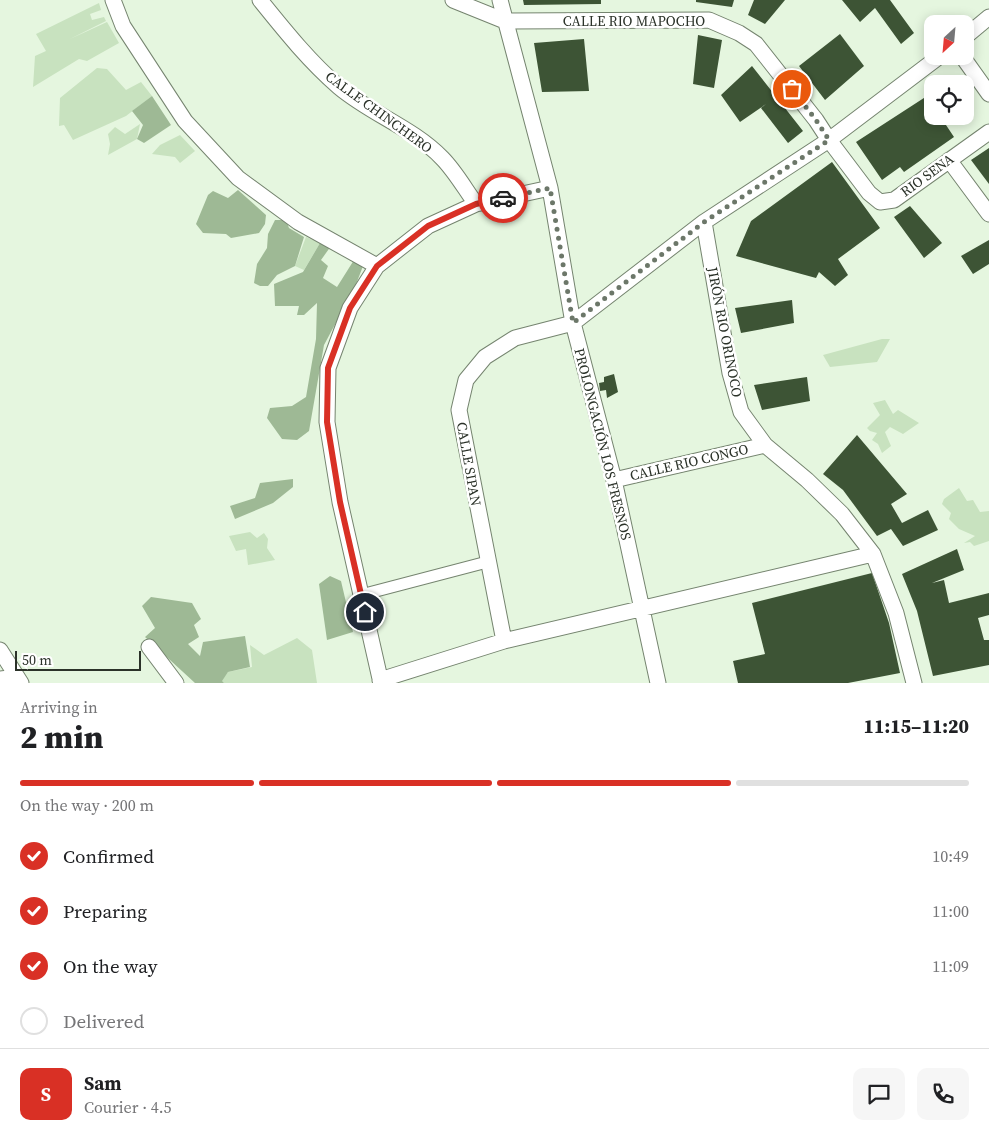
<!DOCTYPE html>
<meta charset="utf-8">
<style>
:root{--surface:#fff;--page:#f6f6f6;--text:#202124;--muted:#757577;--line:#e0e0e0;--accent:#d93025}
body{margin:0;font-family:"Source Serif 4",serif;background:var(--page);color:var(--text);height:100vh;display:flex;flex-direction:column;font-size:19px;white-space:nowrap}
*{box-sizing:border-box;margin:0}
p{font-size:16px;color:var(--muted)}
.icon{flex:none;width:28px;height:28px;fill:none;stroke:currentColor;stroke-width:2;stroke-linecap:round;stroke-linejoin:round}
.map{position:relative;height:683px;overflow:hidden}
.panel{display:flex;flex-direction:column;background:var(--surface);flex:1}
.panel>*{flex:none}
.needle{width:32px;rotate:206deg}
.fabs{position:absolute;left:924px;top:15px;display:grid;gap:10px}
.fabs a{display:grid;place-items:center;width:50px;height:50px;border-radius:10px;background:var(--surface);box-shadow:0 2px 12px #0003;font-size:25px}
.scale{position:absolute;left:15px;bottom:12px;width:126px;box-sizing:border-box;padding-left:5px;border:2px solid #2b3229;border-top:0;font-size:14px;line-height:18px;white-space:nowrap;color:#2b3229;-webkit-text-stroke:4px #fff;paint-order:stroke}
.pin{position:absolute;display:grid;place-items:center;width:42px;height:42px;color:#fff;margin:-21px;border:2px solid #fff;border-radius:50%;box-shadow:0 1px 5px #0007}
.courier{position:absolute;display:grid;place-items:center;width:50px;height:50px;margin:-25px;border:4px solid #d93025;border-radius:50%;background:#fff;color:#222;box-shadow:0 1px 6px #0007}
.overview em{font-style:normal;font-weight:800}
.overview div{display:flex;flex-direction:column-reverse}
.overview{display:flex;align-items:center;justify-content:space-between;height:85px;padding:0 20px}
h1{font-size:32px;font-weight:800;line-height:38px}
.bar{display:grid;grid-template-columns:repeat(4,1fr);gap:8px 5px;align-content:center;height:60px;padding:0 20px}
.bar i{height:6px;border-radius:4px;background:var(--line)}
.bar .selected{background:var(--accent)}
.bar p{grid-column:span 4}
.line{display:flex;align-items:center;gap:12px;padding:0 20px;border-top:1px solid var(--line)}
.line div{flex:1}
.round{display:grid;place-items:center;flex:none;width:52px;height:52px;border-radius:10px;background:var(--page)}
ol{padding:0 20px;list-style:none}
li{display:flex;align-items:center;gap:15px;height:55px}
li p{margin-inline-start:auto}
li .icon{padding:5px;border-radius:50%;background:var(--accent);color:#fff;stroke-width:4}
li:last-child{color:var(--muted)}
li i{width:28px;height:28px;border:2px solid var(--line);border-radius:50%}
.map>svg:first-child{display:block}
.green{fill:#c8e2bf}
.forest{fill:#9eb995}
.building{fill:#3d5435}
.lines{fill:none;stroke-linecap:round;stroke-linejoin:round}
.pedestrian-casing{stroke:#75846f;stroke-width:13}
.minor-casing{stroke:#75846f;stroke-width:17}
.pedestrian{stroke:#fff;stroke-width:11}
.minor{stroke:#fff;stroke-width:15}
.done{stroke:#6c7769;stroke-width:5;stroke-dasharray:0 9}
.route{stroke:#d93025;stroke-width:6}
.labels{text-anchor:middle;dominant-baseline:central;stroke-width:5;stroke-linejoin:round;paint-order:stroke}
.street-label{font-size:14px;fill:#2b3229;stroke:#fff}
</style>
<div class="map">
<svg width="989" height="683" viewBox="0 0 989 683">
<rect width="100%" height="100%" fill="#e5f6df"/>
<path class="green" d="M99,3L101,10L90,14L92,20L104,17L106,21L70,39L107,22L119,43L87,61L79,59L33,87L35,56L46,51L36,34Z
M97,68L107,69L126,90L141,82L152,96L126,116L73,140L64,125L59,126L60,98Z
M140,124L137,139L108,155L110,144L108,134L115,127L125,134Z
M180,135L195,151L180,163L175,157L152,154L160,145Z
M306,237L320,243L304,270L295,266Z
M882,339H890L877,362L830,367L823,355Z
M885,400L893,414L898,410L919,423L903,434L890,427L885,432L891,446L882,453L878,444L872,440L877,433L870,431L867,428L880,415L873,403Z
M959,488L967,501L973,500L980,512L989,511V541L974,546L970,542L964,543L975,536L959,529L949,519L951,513L942,504L944,499Z
M250,532L257,538L264,533L268,539L267,548L275,560L248,565L246,549L236,551L229,536Z
M297,638L312,650L317,683H224L221,681L228,672L252,667L250,645L264,655Z"/>
<path class="forest" d="M152,96L171,125L144,143L137,139L143,125L132,111Z
M238,190L266,215L265,224L259,233L231,238L226,234L203,233L196,224L208,195L213,191L228,198Z
M275,220H286L289,228L304,237L295,266L277,275L268,286H260L254,283L257,264L267,248L268,234Z
M320,243L331,246L321,260L328,266L323,278L337,287L354,260L363,266L355,287L324,345L309,431L297,440L282,439L267,418L270,408L292,406L306,397L316,339L317,303L304,315H297L299,306H275L274,284L303,272Z
M293,479V487L273,503L235,519L230,506L255,498L260,483Z
M330,576L341,581L353,632L327,640L319,584Z
M151,597L192,603L201,619L194,625L199,637L188,644L200,656L203,642L245,636L250,667L228,672L222,681L224,683H195L145,637L155,628L142,606Z"/>
<path class="building" d="M523,0H601V4L524,5Z
M696,0H734L732,7L696,2Z
M754,0H785L765,24L748,15Z
M842,0H890L914,33L901,44L875,8L860,22Z
M840,34L864,66L825,100L799,66Z
M698,35L722,40L714,88L693,84Z
M584,39L589,91L542,92L534,43Z
M752,66L803,131L788,143L761,108L766,104L740,122L721,95Z
M927,96L932,104V116H940L954,137L904,172L900,167L882,180L856,142Z
M989,148V184L971,160Z
M832,162L880,228L838,259L848,275L835,286L819,272L816,278L736,256L751,221Z
M910,206L942,243L924,258L894,217Z
M989,240V264L973,274L961,256Z
M792,300L794,323L741,333L735,308Z
M614,374L618,392L607,398L606,390L600,391L599,383L604,382V377Z
M807,377L810,401L762,410L754,385Z
M857,435L907,494L891,504L902,523L928,510L938,530L903,546L891,529L877,536L843,490L823,474Z
M957,549L964,570L932,583L944,580L949,603L989,593V615L978,618L984,640H989V665L933,676L917,611L902,574Z
M872,573L889,623L900,673L848,683H738L733,661L765,654L752,603Z"/>
<g class="lines">
<g class="pedestrian-casing">
<path id="pedestrian" d="M361,595L487,562"/>
</g>
<g class="minor-casing">
<path id="minor" d="M113,0L123,26L185,121L238,178L298,222L377,266
M260,0C285,31 309,61 339,87C371,114 413,128 442,158C455,171 465,189 476,204
M453,0L505,21L709,20L739,33L756,44L816,120L829,140L869,193L880,202L894,200L989,132
M500,0L550,188L573,323L614,480L658,683
M965,37L989,17
M962,56L989,94
M949,160L989,214
M704,222L730,373L741,412L765,445L807,480L842,514L873,554L896,613L914,683
M614,480L765,445
M504,641L459,410L466,380L485,357L515,338L573,323L704,222L829,140L940,56
M149,647L176,683
M0,650L21,683
M0,679L17,677
M380,680L504,641L873,554
M381,683L340,502L327,422L328,368L350,308L377,266L428,226L476,204L550,188"/>
</g>
<use href="#pedestrian" class="pedestrian"/>
<use href="#minor" class="minor"/>
</g>
<g class="lines">
<path class="done" d="M503,198L550,188L573,323L704,222L829,140L816,120L792,89"/>
<path class="route" d="M365,612L340,502L327,422L328,368L350,308L377,266L428,226L476,204L503,198"/>
</g>
<g class="labels">
<g class="street-label">
<text x="634" y="21">CALLE RIO MAPOCHO</text>
<text transform="translate(379 112) rotate(36)">CALLE CHINCHERO</text>
<text transform="translate(927 175) rotate(-36)">RIO SENA</text>
<text transform="translate(725 332) rotate(79)">JIRÓN RIO ORINOCO</text>
<text transform="translate(603 444) rotate(76)">PROLONGACIÓN LOS FRESNOS</text>
<text transform="translate(689 462) rotate(-13)">CALLE RIO CONGO</text>
<text transform="translate(469 464) rotate(80)">CALLE SIPAN</text>
</g>
</g>
</svg>
<div class="fabs">
<a><svg class="needle" viewBox="-14 -14 28 28"><path d="M0-13l5 13h-10z" fill="#e53935"/><path d="M0 13l5-13h-10z" fill="#757577"/></svg></a>
<a><svg class="icon" aria-label="locate" viewBox="0 0 24 24"><circle cx="12" cy="12" r="6"/><path d="M12 2v4M12 18v4M2 12h4M18 12h4"/></svg></a>
</div>
<div class="scale">50 m</div>
<div class="pin" style="left:792px;top:89px;background:#ea580c"><svg class="icon" aria-label="bag" viewBox="0 0 24 24"><path d="M5 8h14l-1 12H6zM9 8a3 3 0 0 1 6 0"/></svg></div>
<div class="pin" style="left:365px;top:612px;background:#1f2937"><svg class="icon" aria-label="home" viewBox="0 0 24 24"><path d="M3 11l9-7 9 7M6 9v11h12V9"/></svg></div>
<div class="courier" style="left:503px;top:198px"><svg class="icon" aria-label="car" viewBox="0 0 24 24"><path d="M5 17H2v-5l4-1 3-4h7l3 4 3 1v5h-3M9 17h6M6 11h13"/><circle cx="7" cy="17" r="2"/><circle cx="17" cy="17" r="2"/></svg></div>
</div>
<section class="panel">
<div class="overview"><div><h1>2 min</h1><p>Arriving in</p></div><em>11:15–11:20</em></div>
<div class="bar"><i class="selected"></i><i class="selected"></i><i class="selected"></i><i></i><p>On the way · 200 m</p></div>
<ol>
<li><svg class="icon" aria-label="check" viewBox="0 0 24 24"><path d="M5 12l5 5 9-10"/></svg>Confirmed<p>10:49</p></li>
<li><svg class="icon" aria-label="check" viewBox="0 0 24 24"><path d="M5 12l5 5 9-10"/></svg>Preparing<p>11:00</p></li>
<li><svg class="icon" aria-label="check" viewBox="0 0 24 24"><path d="M5 12l5 5 9-10"/></svg>On the way<p>11:09</p></li>
<li><i></i>Delivered</li>
</ol>
<div class="line" style="height:90px"><b class="round" style="background:var(--accent);color:#fff">S</b><div><b>Sam</b><p>Courier · 4.5</p></div><a class="round"><svg class="icon" aria-label="chat" viewBox="0 0 24 24"><path d="M4 5h16v11H9l-5 4z"/></svg></a><a class="round"><svg class="icon" aria-label="phone" viewBox="0 0 24 24"><path d="M5 4h4l2 5-3 2q2 4 5 5l2-3 5 2v4C11 20 4 13 5 4z"/></svg></a></div>
</section>
